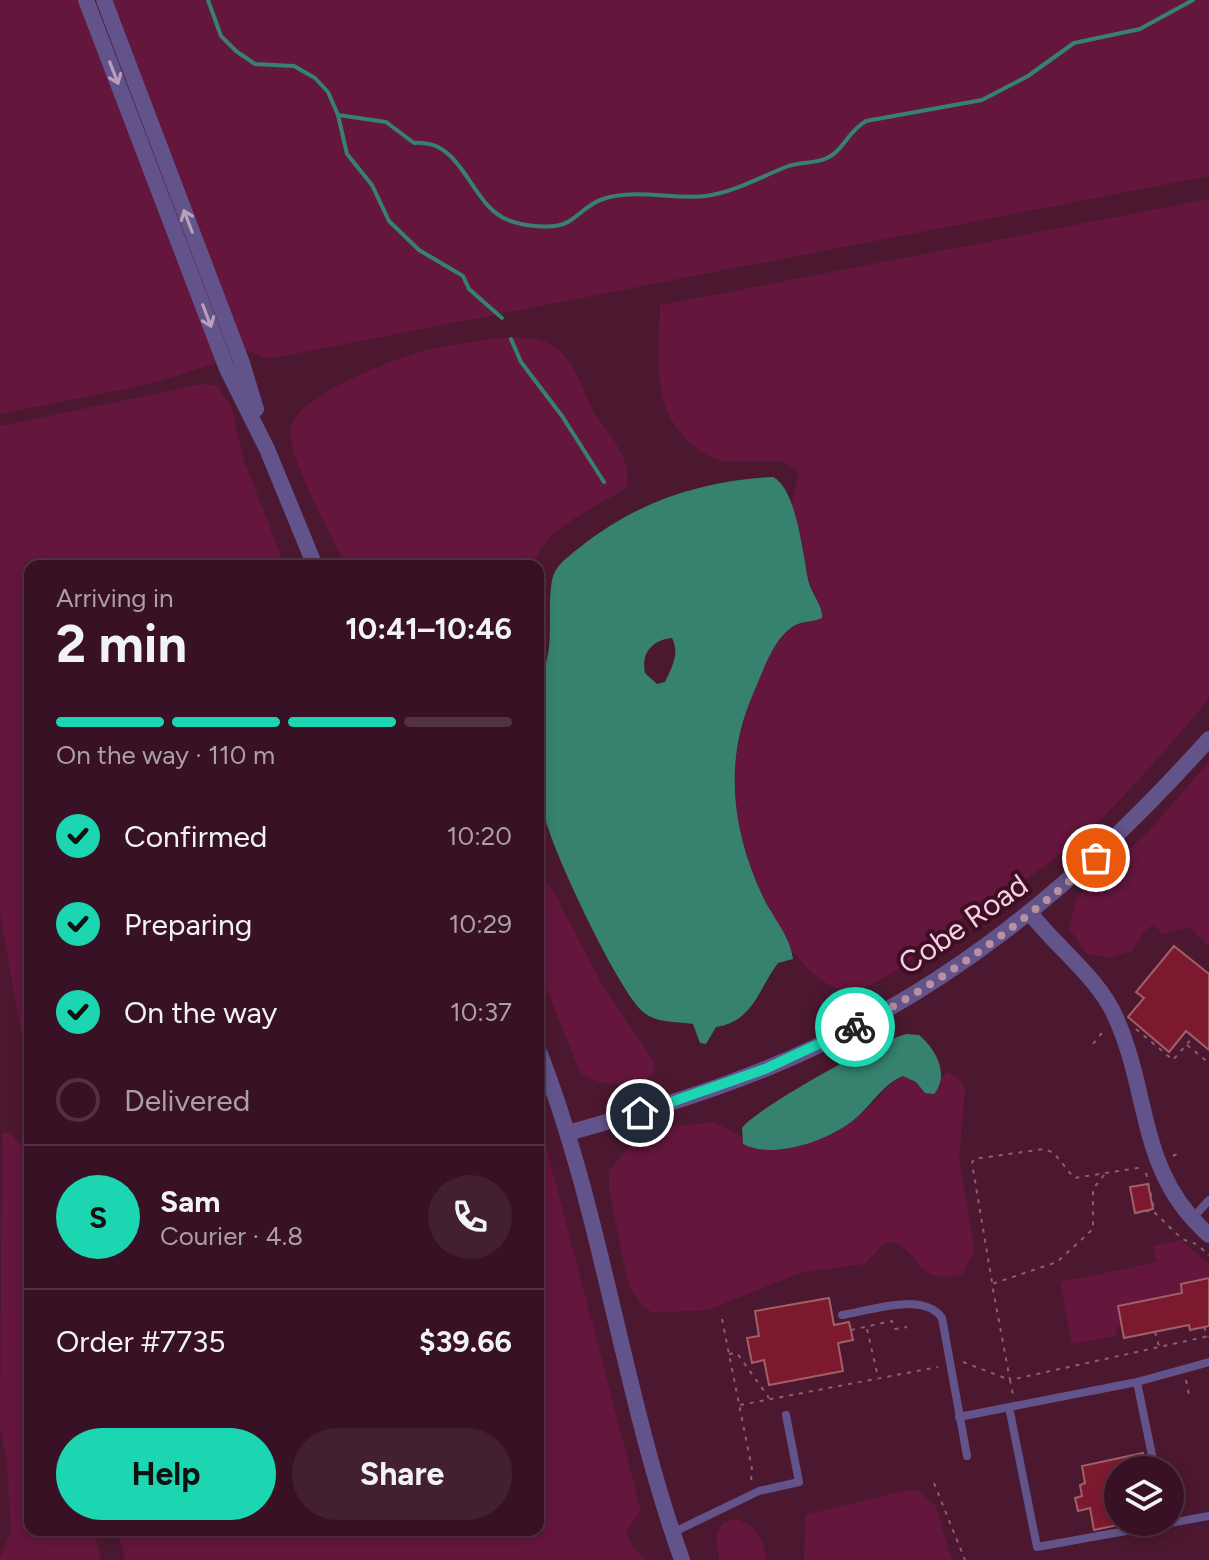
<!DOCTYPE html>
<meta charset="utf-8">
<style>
:root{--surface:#381224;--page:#432031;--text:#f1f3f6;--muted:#ab9ea6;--line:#523241;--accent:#1cd5b1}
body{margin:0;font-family:Figtree,sans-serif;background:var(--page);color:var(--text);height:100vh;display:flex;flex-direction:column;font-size:30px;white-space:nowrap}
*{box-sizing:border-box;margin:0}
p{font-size:26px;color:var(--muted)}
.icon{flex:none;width:44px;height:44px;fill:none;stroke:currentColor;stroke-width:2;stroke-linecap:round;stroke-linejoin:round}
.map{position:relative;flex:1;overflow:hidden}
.side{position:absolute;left:24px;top:560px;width:520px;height:976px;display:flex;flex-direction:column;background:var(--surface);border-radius:16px;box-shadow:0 4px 12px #0003,0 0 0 2px var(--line)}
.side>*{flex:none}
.buttons{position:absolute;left:1104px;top:1456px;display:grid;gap:16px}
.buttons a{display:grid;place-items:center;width:80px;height:80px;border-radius:50%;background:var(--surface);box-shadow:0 4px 12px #0003,0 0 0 2px var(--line);font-size:40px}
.pin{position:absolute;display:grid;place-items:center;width:68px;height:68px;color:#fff;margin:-34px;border:4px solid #fff;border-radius:50%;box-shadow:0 2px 8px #0007}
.courier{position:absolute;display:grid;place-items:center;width:80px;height:80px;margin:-40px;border:6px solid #1cd5b1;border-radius:50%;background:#fff;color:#222;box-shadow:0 2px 10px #0007}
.headline em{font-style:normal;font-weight:700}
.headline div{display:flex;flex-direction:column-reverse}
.headline{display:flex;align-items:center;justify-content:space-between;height:136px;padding:0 32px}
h1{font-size:52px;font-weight:700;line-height:60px}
.bar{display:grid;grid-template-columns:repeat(4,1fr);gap:12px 8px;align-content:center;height:96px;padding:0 32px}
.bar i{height:10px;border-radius:6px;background:var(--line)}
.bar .selected{background:var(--accent)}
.bar p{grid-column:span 4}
.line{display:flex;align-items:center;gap:20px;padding:0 32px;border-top:2px solid var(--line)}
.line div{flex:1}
.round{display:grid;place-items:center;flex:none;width:84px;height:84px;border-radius:42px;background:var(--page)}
ol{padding:0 32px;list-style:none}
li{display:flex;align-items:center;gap:24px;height:88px}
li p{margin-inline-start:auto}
li .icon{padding:8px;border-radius:50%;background:var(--accent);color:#111;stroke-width:4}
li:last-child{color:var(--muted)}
li i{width:44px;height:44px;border:4px solid var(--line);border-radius:50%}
.action{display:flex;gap:16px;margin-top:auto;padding:16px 32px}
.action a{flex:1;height:92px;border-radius:48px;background:var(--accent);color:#111;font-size:32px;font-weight:700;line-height:92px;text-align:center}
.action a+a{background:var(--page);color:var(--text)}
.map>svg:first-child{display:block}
.green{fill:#64163d}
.water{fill:#37816f;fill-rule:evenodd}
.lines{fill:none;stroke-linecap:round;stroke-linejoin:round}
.stream{stroke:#37816f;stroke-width:4}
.building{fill:#7c192e;stroke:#a06066;stroke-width:2}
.path{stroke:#8b5f72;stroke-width:2;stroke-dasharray:4 6;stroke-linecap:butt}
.lane{stroke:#62548a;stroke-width:8}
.street{stroke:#62548a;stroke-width:16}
.oneway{stroke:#b99fbc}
.done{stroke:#b890a0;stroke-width:8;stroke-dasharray:0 14.4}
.route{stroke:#1cd5b1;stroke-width:10}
.labels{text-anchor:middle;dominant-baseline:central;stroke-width:8;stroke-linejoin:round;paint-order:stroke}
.street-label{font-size:30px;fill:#f3d1dd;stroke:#400d26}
</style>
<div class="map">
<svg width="1209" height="1560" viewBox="0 0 1209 1560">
<rect width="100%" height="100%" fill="#4b1830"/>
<path class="green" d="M0,0H86L224,361L149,384L0,414Z
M104,0H1209V176L268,359L236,346Z
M1209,199V699C1161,755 1112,815 1053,860C1022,884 987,900 956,923C931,942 881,990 850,990C789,990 741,853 734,804C728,763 759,620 812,622L822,610L810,584L791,506L799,473C782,455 764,462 741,462C721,463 706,457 691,444C649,406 659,357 660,305Z
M494,338C512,338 533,335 549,344C580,361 579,389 596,415C611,437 632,459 627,487C596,509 544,526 533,566H346C332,537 289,459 290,431C292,398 387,362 416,353C441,345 468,343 494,338Z
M202,384L217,386L231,406L244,460L285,566H30V1082L0,914V426Z
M1209,761V947L1190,927L1163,934L1154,925L1146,929L1132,951L1108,958L1086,953L1069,928L1077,897L1149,831Z
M538,875L551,887L602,984L655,1063L654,1072L647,1080C623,1083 600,1089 580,1072L538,967Z
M949,1072L961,1081L965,1090L959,1160L974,1244L973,1254L962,1274C919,1286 922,1257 895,1242L885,1243L865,1264L800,1273L708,1310L653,1313L642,1306L631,1290L625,1268L609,1189V1171L634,1140L661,1128L714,1122L741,1136L743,1144C751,1146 760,1150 768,1150C804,1152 845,1128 871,1105C883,1094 888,1082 904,1076L916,1082L925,1093L941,1086V1077Z
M538,1115L641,1510L626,1532L633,1547L646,1560H125L118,1530H538Z
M2,1133H9C34,1150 32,1197 27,1224L30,1227V1530H94L101,1560H0L11,1530L7,1462L0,1428Z
M1181,1240L1209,1264V1278L1181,1284L1182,1293L1118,1306L1122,1327L1116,1328L1117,1336L1072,1344L1060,1282L1157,1262L1153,1246Z
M907,1490H918L935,1505L952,1560H804L805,1515Z
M735,1519C756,1524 764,1540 767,1560H719L716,1535L723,1523Z"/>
<path class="water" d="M773,477C797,488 803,558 809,583C813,596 823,606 822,618C814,622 806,621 798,624C774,634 763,672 753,694C723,763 732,832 764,899C774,919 790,936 793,959L778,963C759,988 753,1022 716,1027L706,1044L700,1043L693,1024C675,1021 655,1024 641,1010C616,985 552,851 544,814C535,779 538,718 538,681C557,652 546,613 552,580C555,565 568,557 579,548C636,502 700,481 773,477ZM672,638C680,654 672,667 665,682L657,684L645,673C641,653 652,640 672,638Z
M907,1034L919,1035C936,1049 950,1075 934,1094L925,1093L916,1082L903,1076C882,1084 870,1108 851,1122C826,1141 773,1160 743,1144L742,1128C757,1108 880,1039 907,1034Z"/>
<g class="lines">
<path class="stream" d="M208,0L221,36L236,51L255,64L294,66L315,78L328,92L338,115L347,154L372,185L389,221L419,250L463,276L469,289L502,318
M338,115L386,122L414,143C464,138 469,205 508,220C523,226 554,230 568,222C580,215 589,203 603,199C637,188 672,200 706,196C735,192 760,177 786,167C803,160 822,166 837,151C848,140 851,130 866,121L982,100L1028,76L1074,43L1140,29L1193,0
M511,339L521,362L562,416L604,482"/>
</g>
<path class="building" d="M1174,946L1209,974V1050L1186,1031L1169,1052L1128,1017L1144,998L1136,992Z
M1148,1184L1153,1209L1135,1213L1130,1187Z
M1209,1278V1326L1190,1330L1189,1325L1124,1338L1118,1306L1182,1293L1181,1284Z
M829,1298L834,1325L849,1322L853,1340L838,1343L843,1371L769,1385L764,1360L752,1363L747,1338L759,1336L755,1311Z
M1143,1453L1146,1470H1118V1525L1094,1530L1090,1508L1078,1511L1075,1498L1082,1496L1080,1485L1085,1483L1082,1466Z"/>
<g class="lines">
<path class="path" d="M1136,1029L1173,1060L1193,1037
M1093,1044L1105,1029
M1187,1045L1209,1063
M1173,1156L1181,1152
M1146,1173L1155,1213L1182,1239L1196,1244
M1104,1175L1093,1189V1229L1057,1262L992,1284L1010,1380L1209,1336
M1136,1213L1153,1210
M1201,1248L1209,1255
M992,1282L972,1163L974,1159L1044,1149L1054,1153L1074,1178L1144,1167
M722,1319L752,1469L751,1482
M1204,1327L1208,1337
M867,1329L878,1377
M851,1330L892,1321L895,1329L907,1327
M1155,1332L1159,1346
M729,1354L737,1353L769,1398
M963,1362L1010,1380L1013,1395
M1186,1380L1189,1395
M740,1405L938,1367
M934,1483L965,1560"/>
<path class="lane" d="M1192,1219L1209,1200
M842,1315C869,1311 923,1291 942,1318L967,1456
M1137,1382L1155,1470
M1009,1407L1037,1547L1209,1516
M959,1417L1137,1382L1209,1362
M672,1533L759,1491L799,1482L786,1415"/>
<path class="street" d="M86,0L227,369L267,449L315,566
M104,0L242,363L256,409
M1031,914C1058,949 1098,977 1116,1018C1151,1097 1138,1173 1209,1235
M538,1049C603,1214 622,1393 682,1560
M568,1133C635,1114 701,1095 765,1069C943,997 1082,881 1209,739"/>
</g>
<defs><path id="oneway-shaft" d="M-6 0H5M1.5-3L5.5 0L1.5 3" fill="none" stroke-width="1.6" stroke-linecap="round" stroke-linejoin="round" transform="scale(2)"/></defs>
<g class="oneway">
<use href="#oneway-shaft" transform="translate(114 73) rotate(69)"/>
<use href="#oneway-shaft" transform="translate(188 221) rotate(-111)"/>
<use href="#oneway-shaft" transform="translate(207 316) rotate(69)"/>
</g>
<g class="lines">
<path class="done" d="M855,1027C943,982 1022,924 1096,858"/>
<path class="route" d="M640,1113L765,1069L855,1027"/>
</g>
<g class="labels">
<g class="street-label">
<text transform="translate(963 924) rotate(-35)">Cobe Road</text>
</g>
</g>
</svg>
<div class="buttons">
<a><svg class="icon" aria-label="layers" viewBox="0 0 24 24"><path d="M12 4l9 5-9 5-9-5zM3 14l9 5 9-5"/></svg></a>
</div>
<div class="pin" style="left:1096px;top:858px;background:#ea580c"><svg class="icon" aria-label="bag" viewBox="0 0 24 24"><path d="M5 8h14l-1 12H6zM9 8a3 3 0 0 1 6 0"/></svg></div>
<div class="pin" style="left:640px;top:1113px;background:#1f2937"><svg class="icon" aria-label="home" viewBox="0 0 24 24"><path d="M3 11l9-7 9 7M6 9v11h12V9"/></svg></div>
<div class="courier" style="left:855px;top:1027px"><svg class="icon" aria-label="bike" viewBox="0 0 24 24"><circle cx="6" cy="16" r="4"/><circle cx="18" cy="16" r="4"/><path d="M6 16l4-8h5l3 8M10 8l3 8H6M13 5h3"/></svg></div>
<section class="side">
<div class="headline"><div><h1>2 min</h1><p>Arriving in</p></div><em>10:41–10:46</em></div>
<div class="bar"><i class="selected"></i><i class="selected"></i><i class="selected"></i><i></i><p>On the way · 110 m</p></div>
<ol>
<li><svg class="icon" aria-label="check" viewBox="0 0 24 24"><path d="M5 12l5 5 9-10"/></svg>Confirmed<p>10:20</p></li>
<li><svg class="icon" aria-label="check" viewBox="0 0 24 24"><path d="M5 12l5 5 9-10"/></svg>Preparing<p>10:29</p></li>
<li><svg class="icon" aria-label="check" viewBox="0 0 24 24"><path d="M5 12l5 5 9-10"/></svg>On the way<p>10:37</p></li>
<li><i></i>Delivered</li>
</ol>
<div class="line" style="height:144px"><b class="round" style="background:var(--accent);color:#111">S</b><div><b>Sam</b><p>Courier · 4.8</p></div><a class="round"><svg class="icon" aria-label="phone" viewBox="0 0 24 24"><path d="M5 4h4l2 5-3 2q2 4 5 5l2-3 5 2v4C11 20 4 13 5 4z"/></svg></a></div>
<div class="line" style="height:104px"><div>Order #7735</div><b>$39.66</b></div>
<div class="action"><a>Help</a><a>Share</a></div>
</section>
</div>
